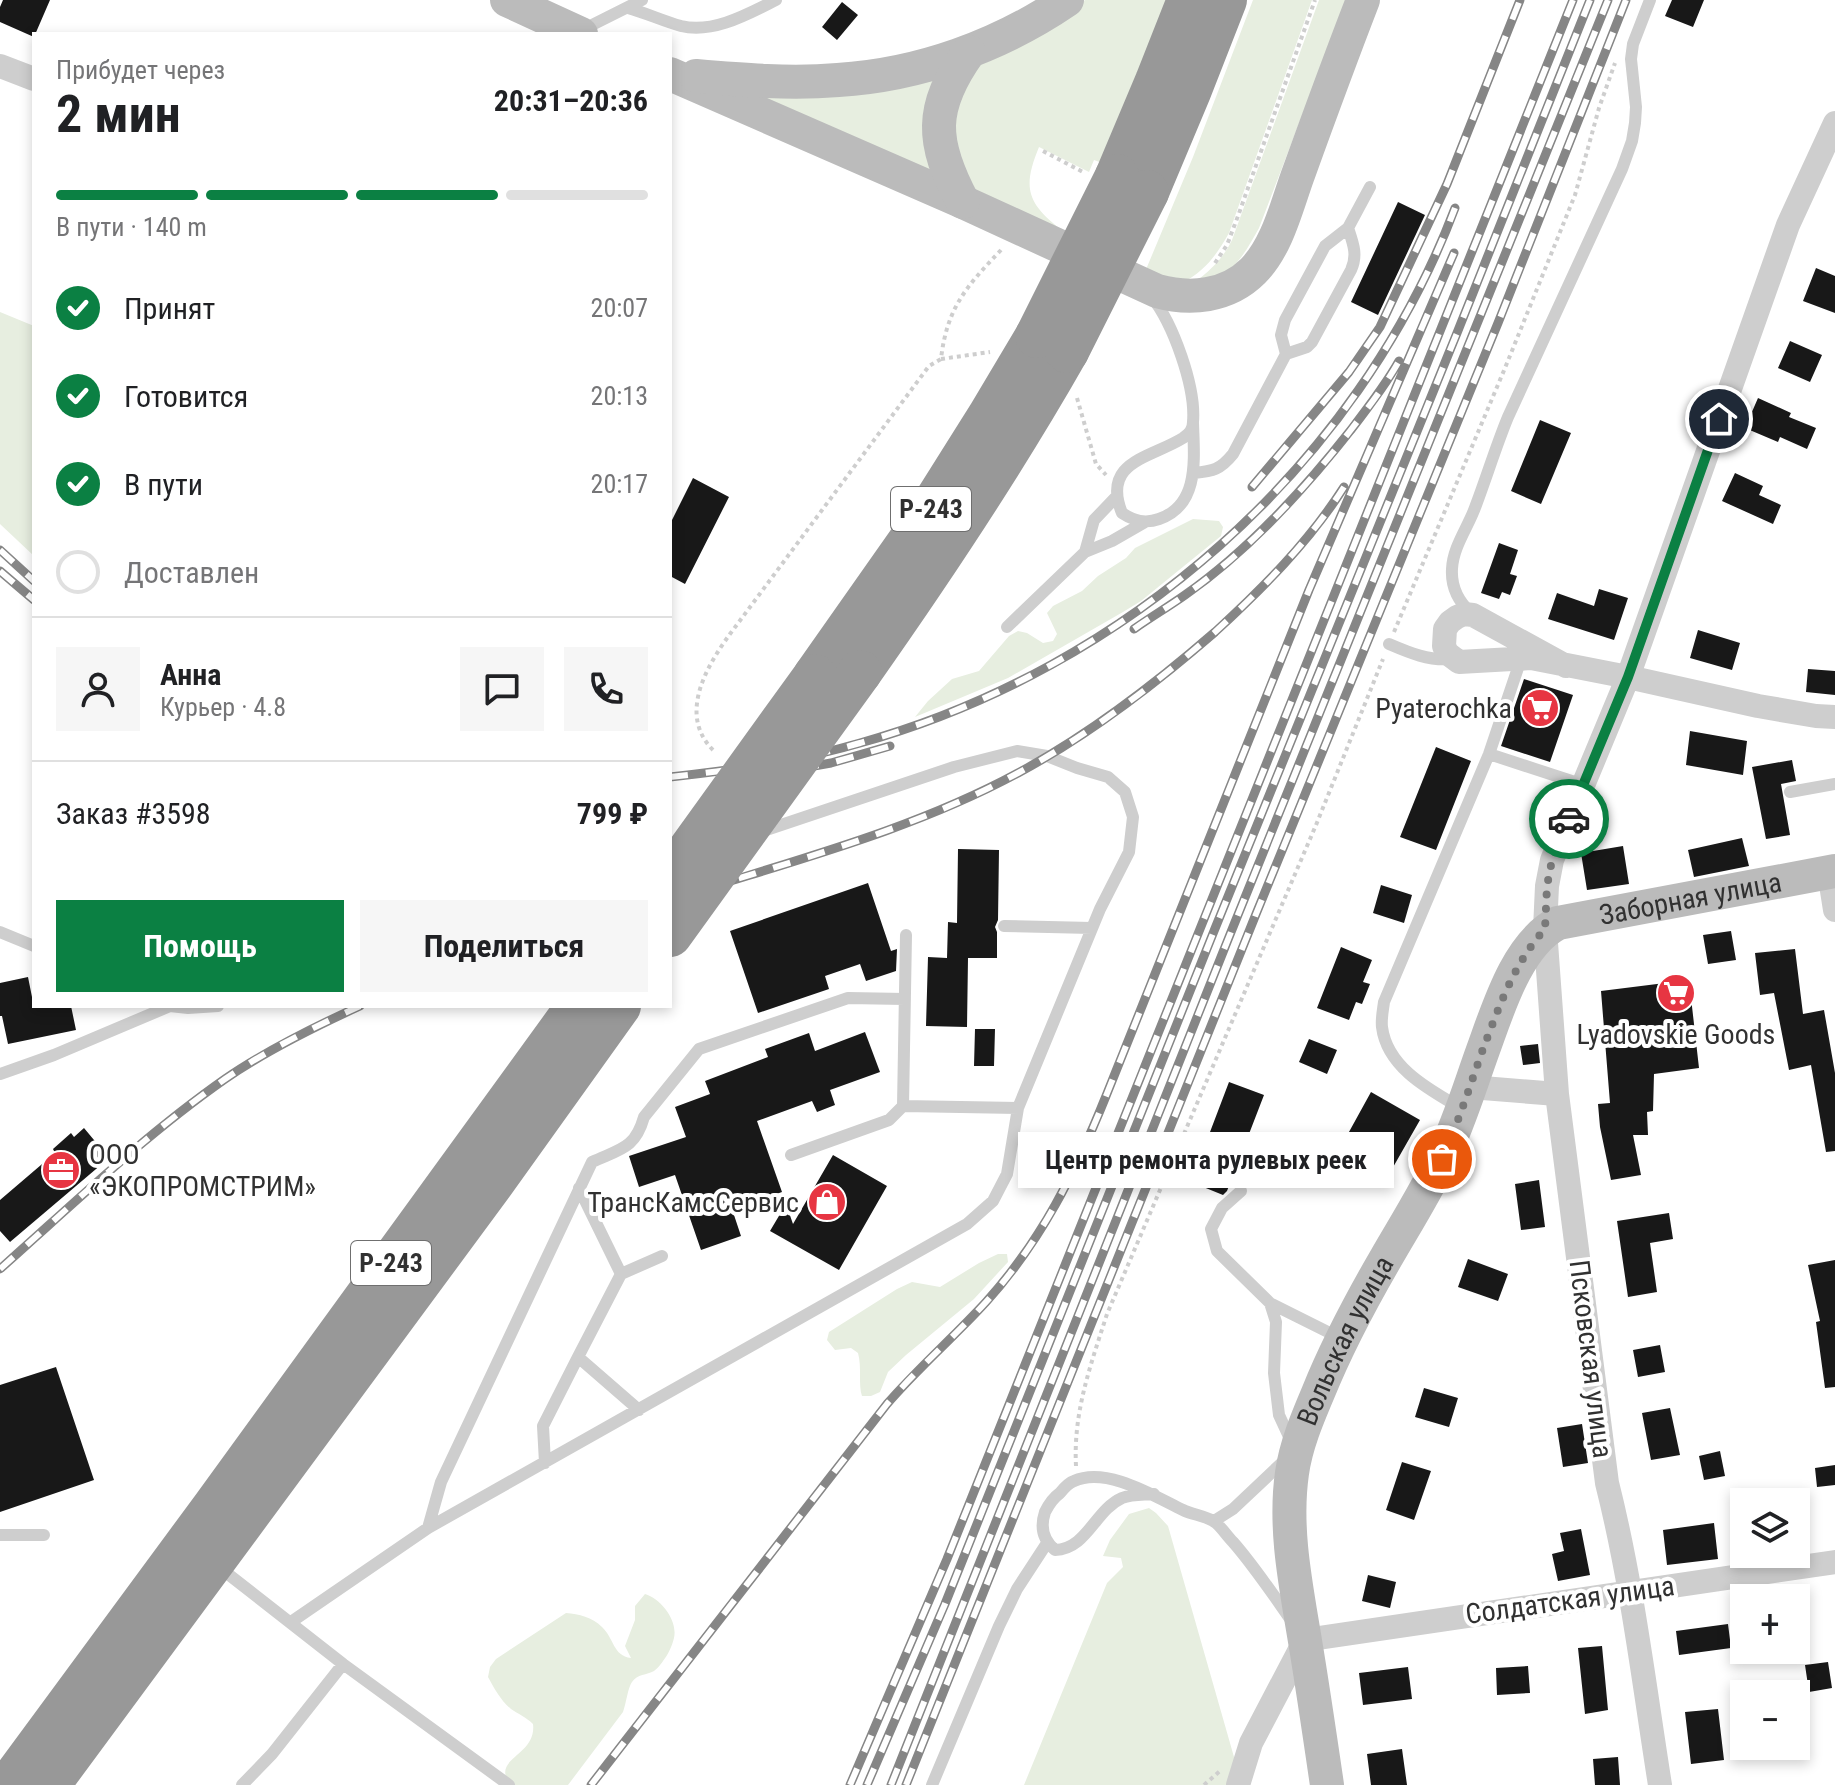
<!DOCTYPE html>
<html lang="ru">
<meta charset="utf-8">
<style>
:root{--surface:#fff;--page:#f6f6f6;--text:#202124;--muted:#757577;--line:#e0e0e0;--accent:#0b8043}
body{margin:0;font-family:"Roboto Condensed",sans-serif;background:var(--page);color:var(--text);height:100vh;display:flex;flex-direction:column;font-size:30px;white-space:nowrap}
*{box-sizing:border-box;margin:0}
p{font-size:26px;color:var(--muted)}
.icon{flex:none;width:44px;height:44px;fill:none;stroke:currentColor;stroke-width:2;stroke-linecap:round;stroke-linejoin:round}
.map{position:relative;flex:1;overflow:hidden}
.panel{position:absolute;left:32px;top:32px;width:640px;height:976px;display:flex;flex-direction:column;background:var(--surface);border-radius:0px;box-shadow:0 4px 12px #0003}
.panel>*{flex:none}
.controls{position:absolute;left:1730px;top:1488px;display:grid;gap:16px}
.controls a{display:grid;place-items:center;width:80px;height:80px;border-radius:0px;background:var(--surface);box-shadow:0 4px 12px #0003;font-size:40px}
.pin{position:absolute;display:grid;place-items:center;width:68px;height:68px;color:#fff;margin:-34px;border:4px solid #fff;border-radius:50%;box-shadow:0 2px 8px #0007}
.courier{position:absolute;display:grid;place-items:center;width:80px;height:80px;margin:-40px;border:6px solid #0b8043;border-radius:50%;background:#fff;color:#222;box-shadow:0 2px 10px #0007}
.bubble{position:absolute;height:56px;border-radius:0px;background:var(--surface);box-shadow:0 4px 12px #0003;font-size:26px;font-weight:700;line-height:56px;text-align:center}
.summary em{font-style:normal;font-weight:700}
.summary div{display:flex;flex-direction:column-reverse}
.summary{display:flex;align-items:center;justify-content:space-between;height:136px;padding:0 24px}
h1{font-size:52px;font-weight:700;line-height:60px}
.bar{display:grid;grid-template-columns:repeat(4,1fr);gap:12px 8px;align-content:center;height:96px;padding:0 24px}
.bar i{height:10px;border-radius:6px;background:var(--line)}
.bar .on{background:var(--accent)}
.bar p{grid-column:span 4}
.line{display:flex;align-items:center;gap:20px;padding:0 24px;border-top:2px solid var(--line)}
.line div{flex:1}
.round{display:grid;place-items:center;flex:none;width:84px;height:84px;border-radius:0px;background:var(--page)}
ol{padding:0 24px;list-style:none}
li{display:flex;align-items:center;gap:24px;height:88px}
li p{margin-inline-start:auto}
li .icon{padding:8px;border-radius:50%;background:var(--accent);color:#fff;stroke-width:4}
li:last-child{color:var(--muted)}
li i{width:44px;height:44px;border:4px solid var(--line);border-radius:50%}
.primary-button{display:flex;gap:16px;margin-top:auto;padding:16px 24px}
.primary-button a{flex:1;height:92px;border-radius:0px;background:var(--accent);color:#fff;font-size:32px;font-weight:700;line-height:92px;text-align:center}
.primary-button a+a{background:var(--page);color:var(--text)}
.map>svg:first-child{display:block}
.green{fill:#e7eee0}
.building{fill:#181818}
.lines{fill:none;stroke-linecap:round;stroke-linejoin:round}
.path{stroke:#cecece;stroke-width:4;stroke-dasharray:4 4;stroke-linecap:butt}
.lane{stroke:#cecece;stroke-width:12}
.street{stroke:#cecece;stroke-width:24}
.secondary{stroke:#bbb;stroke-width:34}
.highway{stroke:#989898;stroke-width:44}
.rail-casing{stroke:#868686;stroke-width:9}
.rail{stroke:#fff;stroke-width:6;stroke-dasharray:18;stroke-linecap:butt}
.highway-bridge{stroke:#989898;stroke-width:44}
.done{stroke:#797979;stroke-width:8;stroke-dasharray:0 14.4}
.route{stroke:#0b8043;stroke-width:10}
.labels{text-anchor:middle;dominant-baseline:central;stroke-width:8;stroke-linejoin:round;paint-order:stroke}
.shield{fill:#fff;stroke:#6f6f6f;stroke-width:2}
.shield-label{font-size:26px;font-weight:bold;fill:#313131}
.poi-label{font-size:28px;fill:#313131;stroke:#fff;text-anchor:end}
.street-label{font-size:28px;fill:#313131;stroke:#fff}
</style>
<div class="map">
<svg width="1835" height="1785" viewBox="0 0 1835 1785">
<rect width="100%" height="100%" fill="#fff"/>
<path class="green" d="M1085,0H1170L1102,163L1094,160L1089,172L1039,147C1023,186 1026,202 1059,228L965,189L946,128L977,62L1076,8Z
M1253,0H1312L1229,233C1214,259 1206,269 1180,285L1142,279L1193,157Z
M1319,0H1346L1259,228C1249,246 1238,267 1219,277C1210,281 1199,284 1189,287C1207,273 1222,261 1232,240Z
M938,73L933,174L729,91Z
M0,312L34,326V556L0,524Z
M1193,519L1219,521L1223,527L1221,536L1141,601L1123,612L1008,678L915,717L928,701L952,679L979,671L1009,636L1018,631L1027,633L1043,643L1053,641L1057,634L1047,613L1053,606L1082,591L1098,576L1126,558L1135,548Z
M998,1254H1007L1008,1262L974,1299L906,1355L888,1372L880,1392L871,1396H862C858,1385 862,1367 858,1353L851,1348L835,1350L827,1340L829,1332L897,1289L912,1282L940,1287L979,1263Z
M1149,1508L1156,1513L1168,1526L1242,1785H1024L1107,1583L1123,1567L1121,1558L1103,1556L1110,1540L1129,1514Z
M645,1594C661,1599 678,1620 674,1638C672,1646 668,1655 663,1661C662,1663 656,1670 654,1671C647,1675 637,1674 632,1682C628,1687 626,1704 623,1712L568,1785H511C489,1758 537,1757 533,1724C526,1717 518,1714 511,1709C501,1701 494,1688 488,1677L490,1667L496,1659L566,1613C579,1614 592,1617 602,1627C614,1638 613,1656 631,1658L625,1646L635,1620V1606Z"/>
<path class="building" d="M3,0H50L34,37L0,22V7Z
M1672,0H1704L1693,27L1665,16Z
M842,2L858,15L837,40L822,27Z
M1398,202L1425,215L1378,315L1351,302Z
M1816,268L1835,276V313L1803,301Z
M1790,341L1822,355L1810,382L1778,368Z
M1758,398L1791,413L1789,417L1816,428L1807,449L1780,437L1778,442L1745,428Z
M1540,420L1571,433L1541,504L1511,491Z
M1735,473L1763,486L1759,495L1781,505L1773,524L1722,501Z
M693,478L729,497L685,584L670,576V524Z
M1499,543L1518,550L1510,574L1517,576L1510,595L1502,592L1499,599L1481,593Z
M1599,589L1628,598L1614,640L1548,619L1557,593L1594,606Z
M1698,630L1740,643L1732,670L1690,658Z
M1808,669L1835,671V695L1806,692Z
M1524,679L1573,695L1550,762L1501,746Z
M1690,731L1747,741L1743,775L1686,765Z
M1436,747L1471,761L1436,850L1400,837Z
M1792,760L1796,781L1781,784L1790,835L1766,839L1752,767Z
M1742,838L1749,866L1694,877L1688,850Z
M1623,846L1629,884L1587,890L1581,853Z
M958,849L999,850L998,920L995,927L997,932V958H968L967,1027L926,1026L928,957L947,958L948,922L957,923Z
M868,883L891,951L897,949L896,971L866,981L860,964L825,976L829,989L758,1013L730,931Z
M1381,885L1412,895L1404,923L1373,913Z
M1731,931L1736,960L1708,964L1703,935Z
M1341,947L1372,960L1363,982L1370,984L1362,1004L1356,1002L1349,1020L1317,1008Z
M1795,949L1803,1014L1824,1010L1835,1073V1151L1826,1152L1811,1065L1789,1070L1774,993L1760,995L1755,953Z
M28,977L32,997L34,996V1006H71L76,1030L8,1044L2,1016H0V983Z
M1689,980L1699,1068L1654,1074L1653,1111L1647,1112L1648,1135H1633L1641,1175L1611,1180L1600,1127L1598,1104L1610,1103L1601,991Z
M975,1029H995L994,1066H974Z
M865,1032L880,1072L830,1090L835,1105L817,1112L812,1101L757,1121L782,1192L735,1209L731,1206L741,1236L701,1250L675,1175L639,1187L629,1156L686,1137L675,1107L710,1094L705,1081L768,1057L765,1049L809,1033L815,1051Z
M1309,1039L1337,1050L1327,1074L1299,1062Z
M1538,1044L1540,1063L1523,1065L1520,1046Z
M1229,1082L1264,1095L1227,1191L1223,1195L1191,1182Z
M1371,1092L1420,1120L1392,1169L1344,1141Z
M84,1128L109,1158L10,1242L0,1231V1200L55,1153L53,1149L71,1133L74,1137Z
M833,1155L887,1186L839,1270L770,1231L786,1204L793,1224Z
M1539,1180L1545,1227L1521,1230L1515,1184Z
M1669,1213L1673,1239L1650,1243L1657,1292L1628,1297L1617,1221Z
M1468,1259L1508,1274L1498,1301L1458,1287Z
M1835,1260V1387L1825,1388L1816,1322L1820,1321L1808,1265Z
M1660,1345L1665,1372L1638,1377L1633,1350Z
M56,1367L94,1480L0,1512V1385Z
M1424,1388L1458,1398L1449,1427L1415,1417Z
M1670,1408L1680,1455L1651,1460L1642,1413Z
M1582,1424L1588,1463L1563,1467L1557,1428Z
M1720,1451L1725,1476L1704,1480L1699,1456Z
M1402,1462L1431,1471L1414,1520L1386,1510Z
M1835,1465V1485L1817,1487L1815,1468Z
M1714,1523L1718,1559L1667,1565L1663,1530Z
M1581,1529L1590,1575L1558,1581L1552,1554L1564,1551L1560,1533Z
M1368,1575L1396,1582L1390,1608L1362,1601Z
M1728,1624L1731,1648L1679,1655L1676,1631Z
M1602,1646L1608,1710L1585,1714L1578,1648Z
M1828,1662L1832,1688L1809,1692L1805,1665Z
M1528,1666L1530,1693L1497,1695L1496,1668Z
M1408,1667L1412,1699L1363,1705L1359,1673Z
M1718,1709L1724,1760L1691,1764L1685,1712Z
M1402,1749L1407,1785H1371L1367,1754Z
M1618,1757L1620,1785H1595L1593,1759Z"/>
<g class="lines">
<path class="path" d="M1043,151L1083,172
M1215,263L1227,245L1238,216L1315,0
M941,359L990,352
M1077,398L1096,464L1106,475
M1394,632L1505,368L1575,195L1599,108L1615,63
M713,750C678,715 706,667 730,634L929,366L941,359C947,307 967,286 1001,250
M1076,1466C1073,1412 1091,1364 1107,1314L1316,825L1383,659
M1204,1785L1220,1771"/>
<path class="lane" d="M628,8C646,13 663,21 681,26C713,34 748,14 776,0
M580,31L642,0
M1151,296C1173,323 1196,387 1193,422C1193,430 1189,434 1183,438C1151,458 1101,461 1122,513C1134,521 1145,524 1159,519C1200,505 1194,458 1193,423
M1286,354L1307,347L1312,342L1351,270C1358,255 1353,243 1348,228L1370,187
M1194,473C1213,471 1220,470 1233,454L1286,354L1281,335L1285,320L1325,246L1348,228
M1085,552L1094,520L1117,496
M1471,613C1458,601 1451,586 1452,569C1453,546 1469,526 1476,505C1487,476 1496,446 1508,417L1622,169L1632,141L1635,123L1636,107L1631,59L1633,44L1650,0
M1007,627L1085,552L1112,541L1145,522
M1389,644C1410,653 1429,661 1451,659
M1489,754L1584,785
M1790,792L1835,784
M1004,926L1092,928
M0,932L34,946
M906,935L903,1106L1018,1108
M170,1006L188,1008L218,1006
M0,1074L54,1055L170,1006
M1459,1107C1428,1089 1387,1067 1382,1027C1381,1019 1383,1010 1384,1002L1489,754L1521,659
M791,1155L889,1120L903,1106
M579,1188L621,1274
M1241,1191L1222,1208L1211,1229L1217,1251L1270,1303L1340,1338
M1270,1303L1276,1322L1274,1373L1279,1415L1291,1441
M578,1357L621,1274L662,1256
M545,1463L543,1426L578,1357L639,1410
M1154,1494C1143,1495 1132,1494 1122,1498C1095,1510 1087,1549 1055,1550C1043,1540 1040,1527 1045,1512C1049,1504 1053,1498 1060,1493C1064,1488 1068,1483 1074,1481C1106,1466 1154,1496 1183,1510C1193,1515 1208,1516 1216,1523C1222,1528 1227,1536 1233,1542C1254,1566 1272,1593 1291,1620
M1214,1521L1233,1509L1287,1458
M428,1528L441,1482L592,1162C620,1149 635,1149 644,1117L699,1049L848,998L905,999
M0,1535H44
M219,1567L343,1664L509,1785
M291,1622L428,1528L967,1224L993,1201L1007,1174L1018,1108L1100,909L1129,852L1133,817L1125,792L1108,777L1077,768L1047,756L1017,751L954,767L760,832
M242,1785L272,1754L343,1664
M932,1785L999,1626L1017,1589L1047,1543"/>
<path class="street" d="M0,66L34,79
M1566,666L1473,615L1464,614L1457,617L1450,622L1445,629L1444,646L1447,653L1459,662L1531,658L1628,677L1758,706L1816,716L1835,717
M1829,872L1835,910
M1470,1087L1557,1094
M1238,1785L1251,1743L1305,1640L1835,1562
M1660,1785C1644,1684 1632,1582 1607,1483L1557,1094L1545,929L1547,886L1552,860L1628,677L1788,225L1835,123"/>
<g class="secondary">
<path d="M507,0L581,34"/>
<path d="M670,74L963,202L1157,291C1190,300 1227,297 1253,271C1278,246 1287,204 1299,172C1320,114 1341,57 1363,0"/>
<path d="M696,76C743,80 790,84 838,80C919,75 1000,46 1067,0"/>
<path d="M963,202C931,142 929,108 969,52"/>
<path id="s1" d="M1327,1785C1320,1737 1313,1689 1305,1641C1296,1586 1284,1529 1292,1473C1296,1445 1307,1419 1318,1393C1337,1346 1361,1301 1386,1258C1405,1225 1426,1192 1442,1158C1459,1123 1470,1086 1483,1050C1498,1009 1517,944 1558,923L1835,871"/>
</g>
<path class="highway" d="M1117,176L1157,81L1189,0
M1147,192L1189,92L1225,0
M860,672C934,567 1004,462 1067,351
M815,676L917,531L990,415L1037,336
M9,1785L214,1507L578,1006
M48,1785L493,1182L619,1006"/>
<g class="rail-casing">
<path id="rail" d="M1252,487L1349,372L1380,327L1447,184L1520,0
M0,550L34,581
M0,571L34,600
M1134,629C1151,617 1168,607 1185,595C1248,551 1302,492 1350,431C1367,409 1385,386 1399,361
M670,777C734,770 798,761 860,743C1126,669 1357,467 1455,208
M730,781L831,763L890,746
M670,900C787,862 909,832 1018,773C1089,735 1154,685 1215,632C1262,589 1309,542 1344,487
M0,1269C73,1204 145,1135 225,1079C267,1050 314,1027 360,1006
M591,1785L887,1404C918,1368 954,1337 986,1302C1042,1240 1075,1173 1106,1096L1309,590L1454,253
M850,1785L947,1559L1573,0
M867,1785L945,1604L1214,931L1457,333L1590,0
M891,1785L1231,932L1608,0
M906,1785L1256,914L1498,323L1626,0"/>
</g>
<use href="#rail" class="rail"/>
<path class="highway-bridge" d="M1037,336L1117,176
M1067,351L1147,192
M670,877L815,676
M670,935L860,672"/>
</g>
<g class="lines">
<path class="done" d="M1442,1159C1458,1123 1470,1086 1483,1049C1499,1007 1514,963 1545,929L1547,886L1552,860L1569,819"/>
<path class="route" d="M1569,819L1628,677L1719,419"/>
</g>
<defs>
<g id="supermarket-disc" transform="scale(2)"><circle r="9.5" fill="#e73542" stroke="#fff"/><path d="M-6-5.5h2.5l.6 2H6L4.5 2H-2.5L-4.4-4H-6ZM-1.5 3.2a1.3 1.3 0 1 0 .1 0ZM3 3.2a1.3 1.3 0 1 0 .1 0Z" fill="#fff"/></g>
<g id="office-disc" transform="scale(2)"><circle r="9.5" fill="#e73542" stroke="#fff"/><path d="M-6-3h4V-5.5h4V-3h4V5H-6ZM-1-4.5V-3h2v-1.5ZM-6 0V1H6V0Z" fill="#fff"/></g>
<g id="shop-disc" transform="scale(2)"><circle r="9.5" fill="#e73542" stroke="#fff"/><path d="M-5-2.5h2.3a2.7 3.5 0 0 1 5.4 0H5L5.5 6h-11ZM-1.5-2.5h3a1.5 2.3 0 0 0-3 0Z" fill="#fff"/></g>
</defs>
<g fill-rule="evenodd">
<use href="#supermarket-disc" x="1540" y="708"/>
<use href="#supermarket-disc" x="1676" y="993"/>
<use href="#office-disc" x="61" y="1170"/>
<use href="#shop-disc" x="827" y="1202"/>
</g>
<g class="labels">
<g class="shield">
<rect x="891" y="487" width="80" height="44" rx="6"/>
<rect x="351" y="1241" width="80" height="44" rx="6"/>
</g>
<g class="shield-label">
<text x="931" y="509">Р-243</text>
<text x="391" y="1263">Р-243</text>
</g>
<g class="poi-label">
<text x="1512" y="708">Pyaterochka</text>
<text x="1676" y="1034" text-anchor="middle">Lyadovskie Goods</text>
<text x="89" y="1154" text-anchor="start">ООО<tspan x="89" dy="32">«ЭКОПРОМСТРИМ»</tspan></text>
<text x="799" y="1202">ТрансКамсСервис</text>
</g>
<g class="street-label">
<text stroke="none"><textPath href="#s1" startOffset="1066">Заборная улица</textPath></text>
<text stroke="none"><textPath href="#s1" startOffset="458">Вольская улица</textPath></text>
<text transform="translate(1591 1359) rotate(83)">Псковская улица</text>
<text transform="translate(1570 1600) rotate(-8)">Солдатская улица</text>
</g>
</g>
</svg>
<div class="controls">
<a><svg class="icon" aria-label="layers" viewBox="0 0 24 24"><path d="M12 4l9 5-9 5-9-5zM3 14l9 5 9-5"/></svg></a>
<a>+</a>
<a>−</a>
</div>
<div class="pin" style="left:1442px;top:1159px;background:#ea580c"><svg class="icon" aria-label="bag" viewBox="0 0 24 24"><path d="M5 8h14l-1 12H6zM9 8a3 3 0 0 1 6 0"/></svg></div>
<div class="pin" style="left:1719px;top:419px;background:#1f2937"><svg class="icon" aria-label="home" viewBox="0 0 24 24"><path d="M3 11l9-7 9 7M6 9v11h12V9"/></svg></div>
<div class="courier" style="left:1569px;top:819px"><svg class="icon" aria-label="car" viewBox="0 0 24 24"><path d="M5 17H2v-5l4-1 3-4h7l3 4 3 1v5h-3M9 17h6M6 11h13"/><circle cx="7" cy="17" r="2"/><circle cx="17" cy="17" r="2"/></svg></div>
<div class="bubble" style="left:1018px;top:1132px;width:376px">Центр ремонта рулевых реек</div>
<section class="panel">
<div class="summary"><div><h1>2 мин</h1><p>Прибудет через</p></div><em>20:31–20:36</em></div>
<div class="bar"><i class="on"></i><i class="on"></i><i class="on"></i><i></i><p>В пути · 140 m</p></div>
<ol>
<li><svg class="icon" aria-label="check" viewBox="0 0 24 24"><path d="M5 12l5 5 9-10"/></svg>Принят<p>20:07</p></li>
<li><svg class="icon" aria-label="check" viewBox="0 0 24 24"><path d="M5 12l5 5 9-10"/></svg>Готовится<p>20:13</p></li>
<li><svg class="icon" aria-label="check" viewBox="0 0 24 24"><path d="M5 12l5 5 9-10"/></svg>В пути<p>20:17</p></li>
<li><i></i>Доставлен</li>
</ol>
<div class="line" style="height:144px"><a class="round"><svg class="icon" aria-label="person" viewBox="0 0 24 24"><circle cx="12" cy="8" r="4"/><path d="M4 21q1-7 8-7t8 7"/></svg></a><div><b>Анна</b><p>Курьер · 4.8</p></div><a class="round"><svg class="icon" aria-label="chat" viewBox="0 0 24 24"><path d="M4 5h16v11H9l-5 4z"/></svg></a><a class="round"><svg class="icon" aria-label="phone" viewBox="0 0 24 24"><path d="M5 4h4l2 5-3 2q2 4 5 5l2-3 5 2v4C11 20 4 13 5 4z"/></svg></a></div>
<div class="line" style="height:104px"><div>Заказ #3598</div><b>799 ₽</b></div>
<div class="primary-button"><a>Помощь</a><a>Поделиться</a></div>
</section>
</div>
